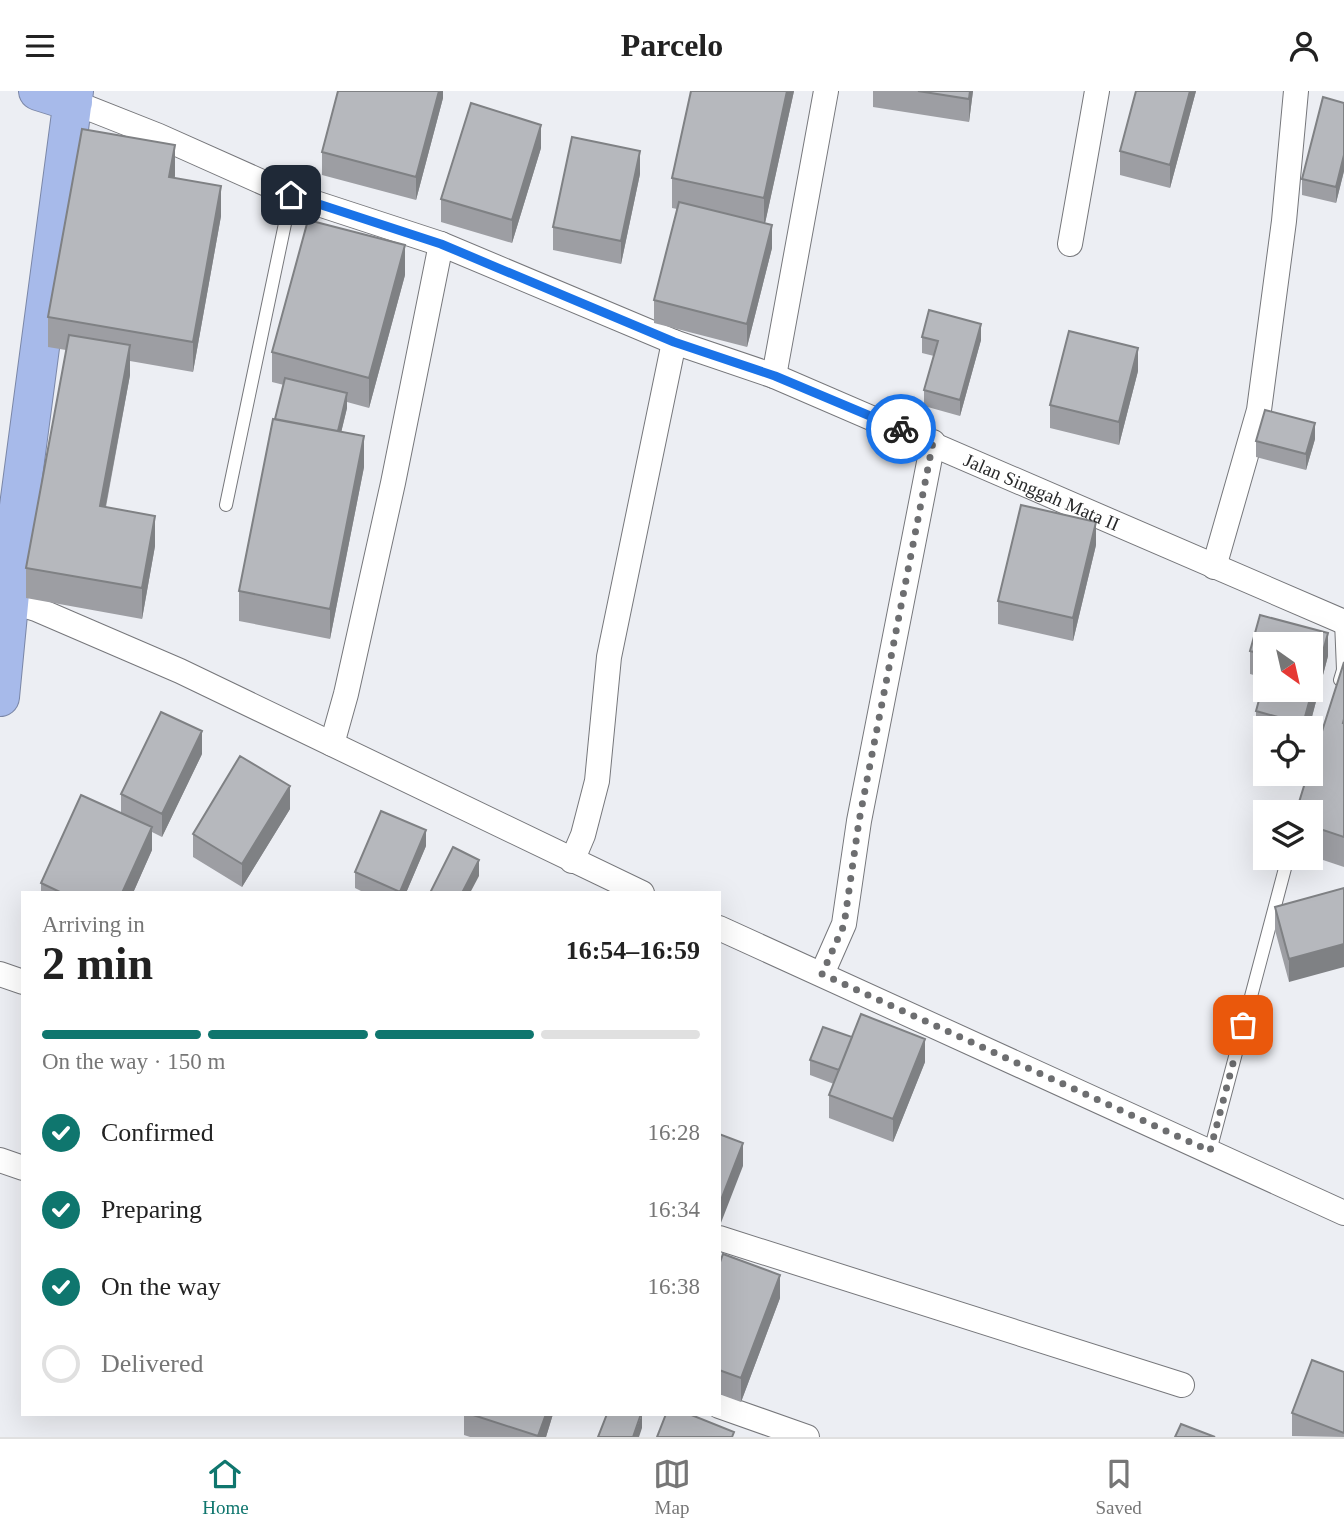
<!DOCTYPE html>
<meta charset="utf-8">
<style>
:root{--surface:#fff;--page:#f6f6f6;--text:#222;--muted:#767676;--line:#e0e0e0;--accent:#0f766e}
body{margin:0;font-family:Georgia,serif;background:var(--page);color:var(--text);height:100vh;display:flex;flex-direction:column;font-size:26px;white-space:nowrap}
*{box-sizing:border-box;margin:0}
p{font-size:23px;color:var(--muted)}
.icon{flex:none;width:38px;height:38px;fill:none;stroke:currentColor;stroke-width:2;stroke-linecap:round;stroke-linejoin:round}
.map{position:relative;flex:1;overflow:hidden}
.details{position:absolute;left:21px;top:800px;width:700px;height:525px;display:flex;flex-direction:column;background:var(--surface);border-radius:0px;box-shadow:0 7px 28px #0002}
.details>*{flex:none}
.needle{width:46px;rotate:146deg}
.buttons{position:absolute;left:1253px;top:541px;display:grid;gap:14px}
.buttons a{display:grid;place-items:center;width:70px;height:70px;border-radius:0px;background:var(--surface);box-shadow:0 7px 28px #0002;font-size:35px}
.pin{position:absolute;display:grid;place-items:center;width:60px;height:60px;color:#fff;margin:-30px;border-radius:14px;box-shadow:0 4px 10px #0006}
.courier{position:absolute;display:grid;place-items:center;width:70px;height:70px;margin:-35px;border:5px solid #1a73e8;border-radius:50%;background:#fff;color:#222;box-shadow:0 2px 9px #0007}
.overview em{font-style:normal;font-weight:700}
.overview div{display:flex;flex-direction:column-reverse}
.overview{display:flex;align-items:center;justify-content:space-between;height:119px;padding:0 21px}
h1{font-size:46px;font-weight:700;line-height:52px}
.bar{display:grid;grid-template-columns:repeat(4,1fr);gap:10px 7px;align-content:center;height:84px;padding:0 21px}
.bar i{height:9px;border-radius:5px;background:var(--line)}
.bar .on{background:var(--accent)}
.bar p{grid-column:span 4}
ol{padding:0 21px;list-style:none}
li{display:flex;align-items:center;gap:21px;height:77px}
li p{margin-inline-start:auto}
li .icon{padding:7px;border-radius:50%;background:var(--accent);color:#fff;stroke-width:4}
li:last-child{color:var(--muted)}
li i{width:38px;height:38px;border:4px solid var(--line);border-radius:50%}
header{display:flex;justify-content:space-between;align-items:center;height:91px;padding:0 21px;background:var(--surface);font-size:32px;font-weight:700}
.tab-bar{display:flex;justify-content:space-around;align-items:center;height:98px;border-top:2px solid var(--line);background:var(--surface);font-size:19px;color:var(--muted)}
.tab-bar a{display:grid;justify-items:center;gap:4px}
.tab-bar .on{color:var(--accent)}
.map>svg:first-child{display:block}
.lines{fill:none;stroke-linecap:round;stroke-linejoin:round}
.lane-casing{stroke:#76777b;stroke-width:14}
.street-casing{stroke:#76777b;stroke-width:26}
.highway-casing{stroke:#7b87a7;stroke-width:40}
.lane{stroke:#fff;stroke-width:12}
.street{stroke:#fff;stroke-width:24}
.highway{stroke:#a7baea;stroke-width:38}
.wall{fill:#9d9ea3}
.shaded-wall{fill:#7f8184}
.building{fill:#b6b8bd;stroke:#7f8184;stroke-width:2}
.done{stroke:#6d6e70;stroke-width:7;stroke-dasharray:0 12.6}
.route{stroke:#1a73e8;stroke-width:9}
.labels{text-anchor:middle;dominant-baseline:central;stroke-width:6;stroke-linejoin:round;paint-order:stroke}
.street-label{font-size:19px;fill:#28292a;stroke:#fff}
</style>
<header><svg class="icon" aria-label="menu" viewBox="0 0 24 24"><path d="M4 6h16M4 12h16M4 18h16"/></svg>Parcelo<svg class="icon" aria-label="person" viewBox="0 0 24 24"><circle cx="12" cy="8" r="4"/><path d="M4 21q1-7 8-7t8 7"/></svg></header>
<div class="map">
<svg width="1344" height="1346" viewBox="0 0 1344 1346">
<rect width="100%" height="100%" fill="#eceef3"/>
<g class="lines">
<g class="lane-casing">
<path id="lane" d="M226,414L291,104
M1340,589L1343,579L1341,530
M1210,1060L1288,766"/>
</g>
<g class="street-casing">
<g id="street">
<path id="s1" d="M73,11L159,45L291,104L441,153L674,251L774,285L1344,531"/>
<path d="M1070,153L1097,0"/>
<path d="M774,285L826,0"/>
<path d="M1214,476L1259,319L1284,130L1296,0"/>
<path d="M0,507L36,518L180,580L642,802"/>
<path d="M332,653L346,603L393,392L441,153"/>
<path d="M572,770L583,744L597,690L609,566L674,251"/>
<path d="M719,837L1344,1122"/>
<path d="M0,883L23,891"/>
<path d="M822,883L844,833L859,730L933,351"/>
<path d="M0,1069L23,1077"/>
<path d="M719,1147L1182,1294"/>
<path d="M719,1315L807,1346"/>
</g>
</g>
<g class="highway-casing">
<path id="highway" d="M38,0L73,11
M0,606L17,430L74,0"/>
</g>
<use href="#lane" class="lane"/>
<use href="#street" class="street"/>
<use href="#highway" class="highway"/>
</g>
<path class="wall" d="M443,0V7L416,109L322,84V61Z
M691,0H794L765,132L772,157L747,256L654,232V209L677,118L672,117V87Z
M873,0H973L969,31L873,16Z
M1136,0H1196L1170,97L1120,84V60Z
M1344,12V80L1336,112L1302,104V88Z
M541,57L512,152L441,131V108Z
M640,83L621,173L553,159V136Z
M175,85V87L221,125L193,281L130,270V284L106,416L155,455L142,528L26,507V477L66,259L48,256V226Z
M405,184L369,317L347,311V317L341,341L364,376L330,548L239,530V500L284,294L272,291V261Z
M922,246L981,249L960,325L924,315V299L934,265L922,262Z
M1138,280L1119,354L1050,337V314Z
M1315,348L1306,379L1256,366V350Z
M1096,454L1073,550L998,533V510Z
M1260,524L1328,542V565L1309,637H1265V646L1256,643V620L1265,587V598H1311V553H1265V587L1250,583V560Z
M1344,571V776L1311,765V721Z
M202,663L162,746L152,741V759L133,802H41V792L121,722V703Z
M290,718L242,796L193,766V743Z
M426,755L406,802H365L355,797V781Z
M1344,797L1289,891L1275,839V816Z
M852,946L925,971L893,1051L829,1027V1004L834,993L810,984V969Z
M719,1174L780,1207L741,1311L719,1303Z
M1344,1281V1346L1292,1345V1322Z
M464,1323H553L546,1346H470L464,1344Z"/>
<path class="shaded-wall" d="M439,0H443V7L416,109V86Z
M787,0H794L764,137V107Z
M970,0H973L969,31V8Z
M1190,0H1196L1170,97V74Z
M541,34V57L512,152V129Z
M175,54V85L169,116V86Z
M640,60V83L621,173V150Z
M1344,64V80L1336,112V96Z
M221,95V125L193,281V251Z
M772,134V157L747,256V233Z
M405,154V184L369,317V287Z
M981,233V249L960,325V309Z
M130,254V284L100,445V415Z
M1138,257V280L1119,354V331Z
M347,302V317L336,363V347Z
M1315,332V348L1306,379V363Z
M364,345V376L330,548V518Z
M155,425V455L142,528V497Z
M1096,431V454L1073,550V527Z
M1328,542V565L1309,637H1303V633Z
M202,640V663L162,746V723Z
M290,695V718L242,796V773Z
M152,736V759L133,802H122Z
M426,739V755L406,802H400Z
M479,769V785L470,802H462Z
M1344,853V876L1289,891V868Z
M925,948V971L893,1051V1028Z
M743,1052V1075L719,1137V1114Z
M780,1184V1207L741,1311V1287Z
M546,1323H553L546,1346H538Z
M642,1323V1337L639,1346H633Z"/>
<path class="building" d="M338,0H439L416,86L322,61Z
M691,0H787L764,107L672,87Z
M918,0H970L969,8Z
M1136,0H1190L1170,74L1120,60Z
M1323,6L1344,12V64L1336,96L1302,88Z
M471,12L541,34L512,129L441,108Z
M82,38L175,54L169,86L221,95L193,251L48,226Z
M572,46L640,60L621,150L553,136Z
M679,111L772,134L747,233L654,209Z
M308,129L405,154L369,287L272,261Z
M929,219L981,233L960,309L924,299L938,250L922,246Z
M1069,240L1138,257L1119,331L1050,314Z
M69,244L130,254L100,415L155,425L142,497L26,477Z
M285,287L347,302L338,340L275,328Z
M1265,319L1315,332L1306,363L1256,350Z
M273,328L364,345L330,518L239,500Z
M1021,414L1096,431L1073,527L998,510Z
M1260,524L1328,542L1303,633L1256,620L1265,587V598H1311V553H1265V564L1250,560Z
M1344,571V628L1343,632H1344V746L1311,735V721H1296L1308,682H1311V675Z
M161,621L202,640L162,723L121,703Z
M240,665L290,695L242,773L193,743Z
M81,704L152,736L122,802H62L41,792Z
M381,720L426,739L400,801L355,781Z
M453,756L479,769L462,802H430Z
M1344,797V853L1289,868L1275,816Z
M861,923L925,948L893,1028L829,1004Z
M823,936L852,946L839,979L810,969Z
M719,1043L743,1052L719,1114Z
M723,1163L780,1184L741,1287L719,1279V1174Z
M1312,1269L1344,1281V1342L1292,1322Z
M470,1323H546L538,1345Z
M607,1323H641L633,1346H598Z
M666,1323H689L734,1341L732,1346H657Z
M1181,1333L1215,1346H1175Z"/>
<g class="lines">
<path class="done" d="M901,338L933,351L859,730L844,834L822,883L1210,1060L1243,934"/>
<path class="route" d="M291,104L441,153L674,251L775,285L901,338"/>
</g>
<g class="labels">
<g class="street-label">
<text stroke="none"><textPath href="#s1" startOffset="1045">Jalan Singgah Mata II</textPath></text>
</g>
</g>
</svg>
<div class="buttons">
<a><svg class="needle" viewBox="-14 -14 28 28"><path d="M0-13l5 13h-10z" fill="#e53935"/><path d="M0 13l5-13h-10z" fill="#767676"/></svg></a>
<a><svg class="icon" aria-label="locate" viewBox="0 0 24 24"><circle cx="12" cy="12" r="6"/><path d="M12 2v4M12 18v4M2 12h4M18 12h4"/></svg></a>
<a><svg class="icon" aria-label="layers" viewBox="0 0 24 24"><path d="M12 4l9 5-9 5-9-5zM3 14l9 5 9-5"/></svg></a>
</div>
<div class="pin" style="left:1243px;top:934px;background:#ea580c"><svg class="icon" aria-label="bag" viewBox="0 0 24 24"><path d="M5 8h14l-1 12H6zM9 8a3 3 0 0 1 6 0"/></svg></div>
<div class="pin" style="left:291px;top:104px;background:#1f2937"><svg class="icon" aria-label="home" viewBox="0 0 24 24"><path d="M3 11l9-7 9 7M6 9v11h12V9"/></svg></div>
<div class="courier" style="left:901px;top:338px"><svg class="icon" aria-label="bike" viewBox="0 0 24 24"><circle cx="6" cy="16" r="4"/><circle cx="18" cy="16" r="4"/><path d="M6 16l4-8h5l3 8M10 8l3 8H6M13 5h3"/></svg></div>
<section class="details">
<div class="overview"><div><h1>2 min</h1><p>Arriving in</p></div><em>16:54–16:59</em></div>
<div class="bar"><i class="on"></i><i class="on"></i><i class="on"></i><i></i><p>On the way · 150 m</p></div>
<ol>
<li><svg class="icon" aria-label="check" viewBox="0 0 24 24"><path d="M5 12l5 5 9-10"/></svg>Confirmed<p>16:28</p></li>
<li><svg class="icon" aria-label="check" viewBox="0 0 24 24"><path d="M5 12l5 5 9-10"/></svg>Preparing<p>16:34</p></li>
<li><svg class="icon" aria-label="check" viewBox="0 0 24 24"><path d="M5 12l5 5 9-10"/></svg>On the way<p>16:38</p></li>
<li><i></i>Delivered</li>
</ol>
</section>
</div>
<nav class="tab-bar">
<a class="on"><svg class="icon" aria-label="home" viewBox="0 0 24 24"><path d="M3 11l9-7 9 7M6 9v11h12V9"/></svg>Home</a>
<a><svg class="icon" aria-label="map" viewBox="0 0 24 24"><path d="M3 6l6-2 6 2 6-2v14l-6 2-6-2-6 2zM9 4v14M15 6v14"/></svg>Map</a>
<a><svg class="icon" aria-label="saved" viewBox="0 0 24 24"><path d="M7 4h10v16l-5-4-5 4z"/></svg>Saved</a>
</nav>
